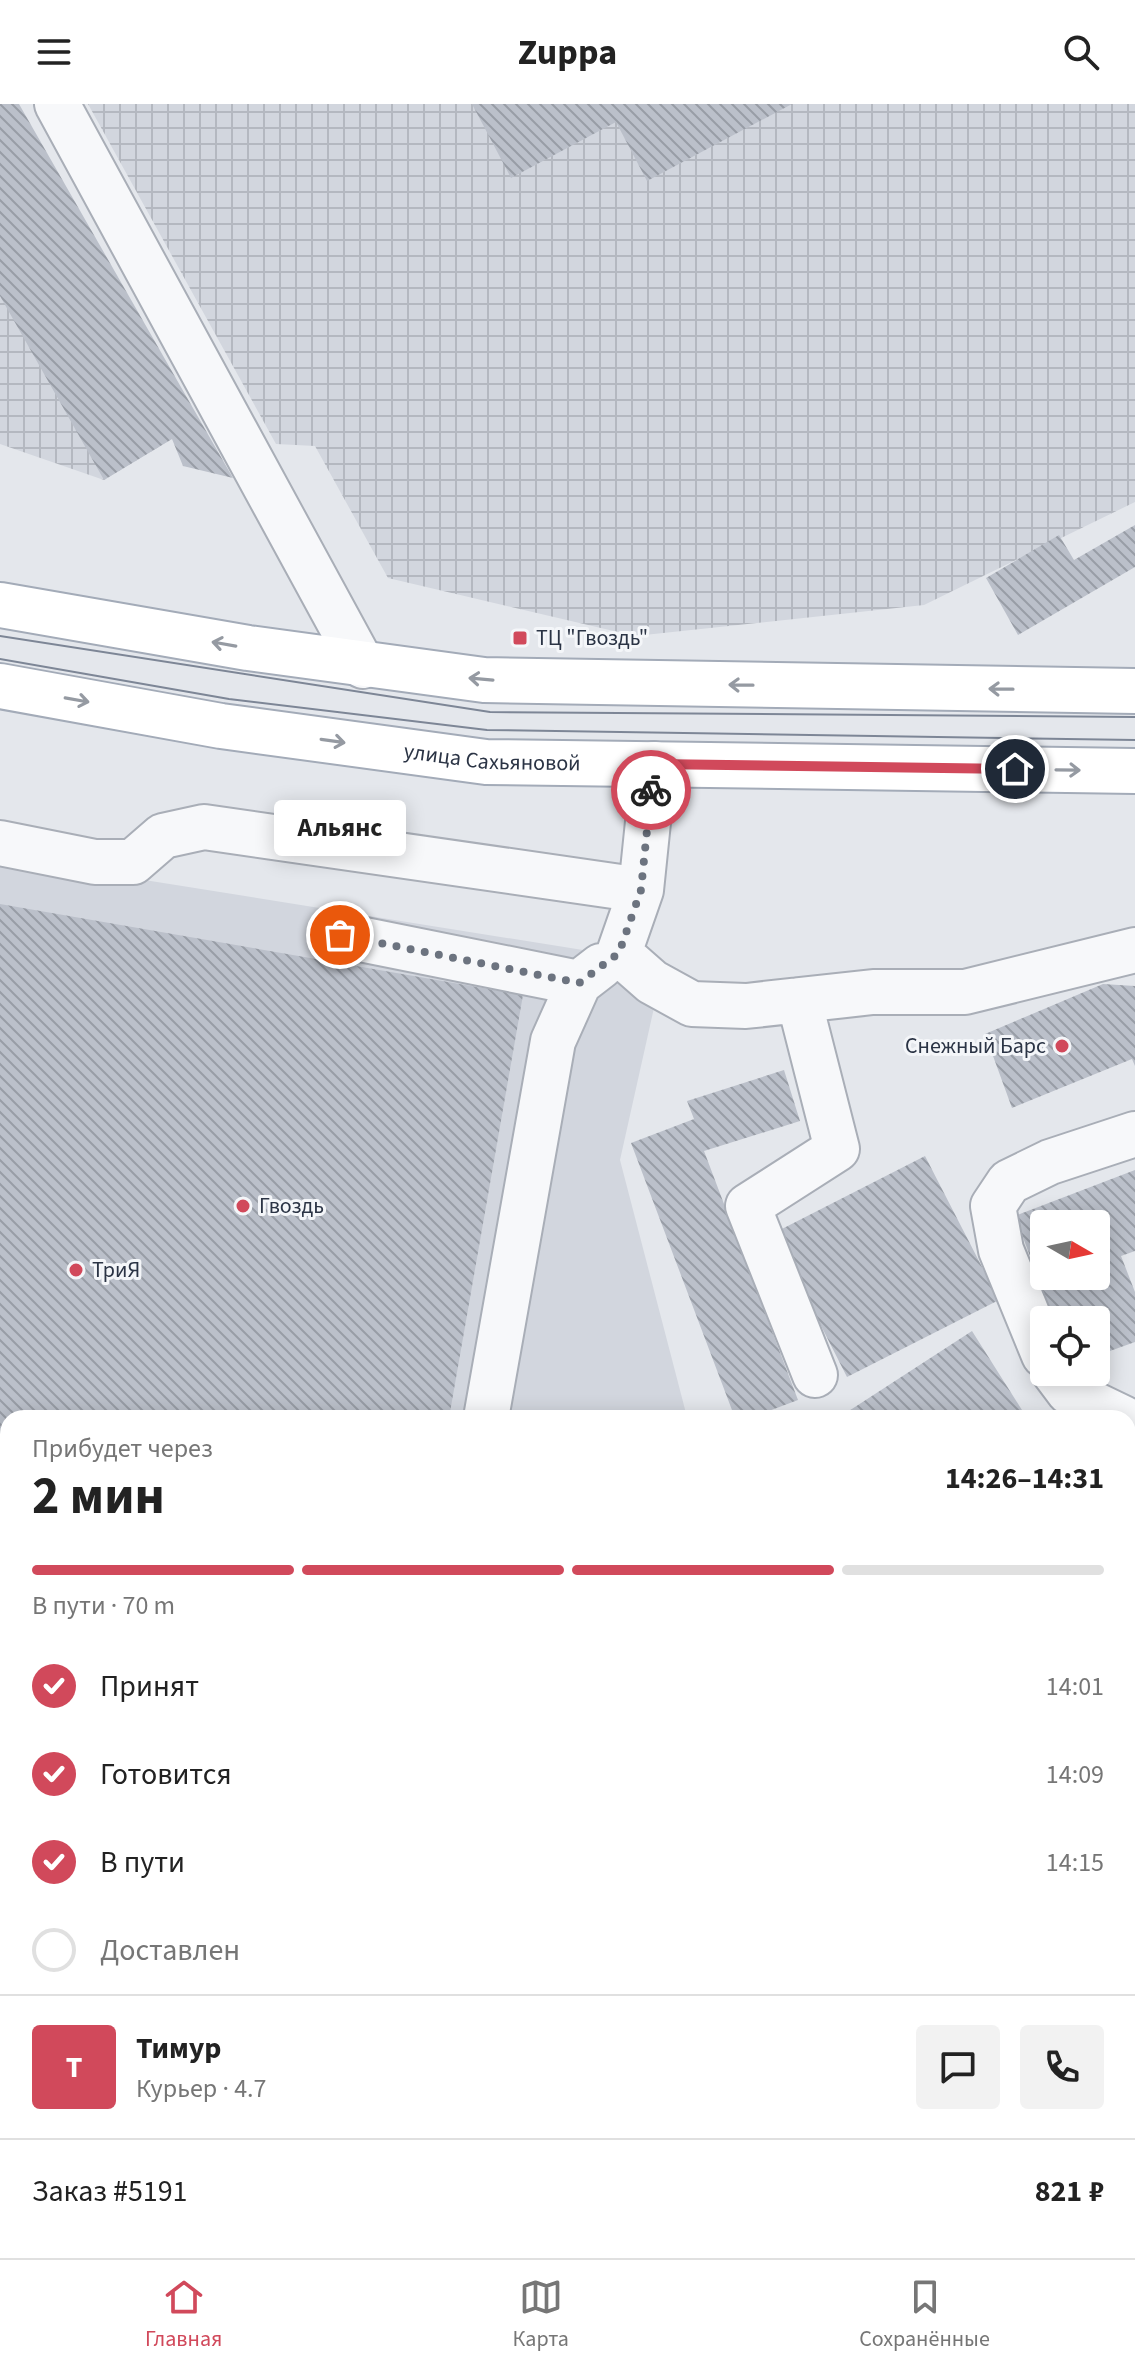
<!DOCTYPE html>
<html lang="ru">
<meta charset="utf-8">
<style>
:root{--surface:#fff;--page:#f2f2f2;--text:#222;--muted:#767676;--line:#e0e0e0;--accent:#d1495b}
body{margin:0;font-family:"Source Sans 3",sans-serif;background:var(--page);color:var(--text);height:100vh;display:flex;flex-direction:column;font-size:30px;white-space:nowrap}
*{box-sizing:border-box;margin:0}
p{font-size:26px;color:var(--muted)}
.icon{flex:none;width:44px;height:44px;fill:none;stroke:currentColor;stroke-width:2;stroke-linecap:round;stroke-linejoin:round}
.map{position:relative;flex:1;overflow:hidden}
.drawer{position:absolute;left:0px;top:1306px;width:1136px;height:848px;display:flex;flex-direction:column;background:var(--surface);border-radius:24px 24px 0 0;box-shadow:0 4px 20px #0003}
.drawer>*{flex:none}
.needle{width:52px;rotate:99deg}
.buttons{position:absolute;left:1030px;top:1106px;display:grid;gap:16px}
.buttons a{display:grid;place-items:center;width:80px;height:80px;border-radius:8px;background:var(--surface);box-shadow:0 4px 20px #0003;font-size:40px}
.pin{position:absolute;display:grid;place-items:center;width:68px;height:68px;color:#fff;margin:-34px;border:4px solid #fff;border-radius:50%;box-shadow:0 2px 8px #0007}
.courier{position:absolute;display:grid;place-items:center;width:80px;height:80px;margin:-40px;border:6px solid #d1495b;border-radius:50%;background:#fff;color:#222;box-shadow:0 2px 10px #0007}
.bubble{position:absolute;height:56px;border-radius:8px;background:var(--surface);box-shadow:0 4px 20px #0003;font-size:26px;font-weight:700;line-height:56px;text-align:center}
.overview em{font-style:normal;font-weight:700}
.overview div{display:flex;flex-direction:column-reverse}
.overview{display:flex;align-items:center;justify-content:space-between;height:136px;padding:0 32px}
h1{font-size:52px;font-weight:700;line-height:60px}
.bar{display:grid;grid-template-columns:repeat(4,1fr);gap:12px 8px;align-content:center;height:96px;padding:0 32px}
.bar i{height:10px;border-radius:6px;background:var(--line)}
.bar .on{background:var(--accent)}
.bar p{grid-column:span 4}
.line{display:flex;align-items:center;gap:20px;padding:0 32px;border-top:2px solid var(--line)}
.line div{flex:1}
.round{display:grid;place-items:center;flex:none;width:84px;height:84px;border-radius:8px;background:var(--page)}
ol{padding:0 32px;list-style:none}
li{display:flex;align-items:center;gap:24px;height:88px}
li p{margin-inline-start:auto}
li .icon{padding:8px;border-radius:50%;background:var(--accent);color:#fff;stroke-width:4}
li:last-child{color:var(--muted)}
li i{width:44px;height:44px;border:4px solid var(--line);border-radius:50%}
header{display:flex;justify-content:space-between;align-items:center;height:104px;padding:0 32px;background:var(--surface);font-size:36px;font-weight:700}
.tabs{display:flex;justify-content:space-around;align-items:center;height:112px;border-top:2px solid var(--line);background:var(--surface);font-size:22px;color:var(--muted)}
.tabs a{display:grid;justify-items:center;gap:4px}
.tabs .on{color:var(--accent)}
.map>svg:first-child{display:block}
.built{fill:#d2d6de}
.industrial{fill:url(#industrial-grid)}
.building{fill:url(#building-back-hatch);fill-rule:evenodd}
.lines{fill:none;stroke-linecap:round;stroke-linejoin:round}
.minor-casing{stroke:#a9aeb7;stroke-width:48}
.major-casing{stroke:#a3abb8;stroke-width:48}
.minor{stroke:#f7f8fa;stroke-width:44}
.major{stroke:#fff;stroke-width:44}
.tram{stroke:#7d8696;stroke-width:2}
.oneway{stroke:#959aa2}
.done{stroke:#6c737f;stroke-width:8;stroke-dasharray:0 14.4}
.route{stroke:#d1495b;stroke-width:10}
.poi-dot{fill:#d1495b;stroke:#f4f6f9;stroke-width:3}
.labels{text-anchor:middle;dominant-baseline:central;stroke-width:6;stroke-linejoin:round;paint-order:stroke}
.poi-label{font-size:22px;fill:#2b3445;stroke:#f4f6f9;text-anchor:start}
.street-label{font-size:22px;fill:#2b3445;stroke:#f4f6f9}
</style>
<header><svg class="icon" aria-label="menu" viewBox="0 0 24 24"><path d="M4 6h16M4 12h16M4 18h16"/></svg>Zuppa<svg class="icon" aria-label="search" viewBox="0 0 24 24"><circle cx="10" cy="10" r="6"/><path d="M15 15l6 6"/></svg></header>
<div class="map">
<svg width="1135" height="2154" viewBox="0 0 1135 2154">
<defs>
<pattern id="industrial-grid" width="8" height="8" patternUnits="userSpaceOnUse" patternTransform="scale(2)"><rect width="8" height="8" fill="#d2d6de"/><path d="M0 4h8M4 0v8" fill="none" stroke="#b4b8c0"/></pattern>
<pattern id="building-back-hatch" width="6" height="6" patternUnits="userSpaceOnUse" patternTransform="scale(2)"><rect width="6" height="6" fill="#bbc0ca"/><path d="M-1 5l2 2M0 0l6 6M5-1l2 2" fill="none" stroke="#989da6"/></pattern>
</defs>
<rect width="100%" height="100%" fill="#e4e7ec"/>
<path class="built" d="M0,753L664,859L620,1056L687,1313L8,1314V1765L0,1764Z"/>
<path class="industrial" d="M88,0H1135V398L924,501L635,532L388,474L315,342L276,340Z
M0,56L172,335L104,376L0,340Z
M1135,1589V2154H978L909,2146H1128V1592Z
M0,1764L8,1765V2042L0,2041Z"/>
<path class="building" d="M0,0H19L233,374L183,362L172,335L104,376L0,192Z
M472,0H792L647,77L616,18L511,74Z
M1135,421V463L1018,531L986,474L1059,431L1074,456Z
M0,800L523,891L449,1314H8V1672L0,1671Z
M1103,880L1135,882V962L1132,955L1012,1004L985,930Z
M784,966L800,1017L704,1047L798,1296L750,1314H735L631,1039L694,1015L687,997Z
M925,1052L999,1196L847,1273L774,1129Z
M1135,1066V1147L1121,1152L1135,1188V1238L1096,1252V1216H1054L1015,1112ZM1044,1120H1096V1172H1044Z
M972,1227L1027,1314H838Z
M1128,1558L1135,1576V1587L1128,1590Z
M115,2146H424L469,2152L114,2154Z"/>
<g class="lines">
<g class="minor-casing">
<path id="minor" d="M57,0L363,562
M654,660L641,786L619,849L652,878L692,900L746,902L873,888H965L1135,846
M0,739L95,758H133L163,732L204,723L641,786
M340,831L579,879L601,862
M799,896L837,1045L748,1102L815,1271
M1044,1251L1001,1146L993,1102L1009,1078L1050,1058L1135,1030
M1054,1268L1069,1288L1123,1314
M486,1314L553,937L579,879
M1128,1464L1135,1450
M0,1741L8,1742
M1128,1928L1135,1918
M1128,2013L1135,2014
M679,2146L740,2154
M77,2154L78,2146"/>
</g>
<g class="major-casing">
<g id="major">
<path d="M0,501L248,544L484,576L1135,587"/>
<path id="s1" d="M0,582L221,622L486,658L1135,667"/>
</g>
</g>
<use href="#minor" class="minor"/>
<use href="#major" class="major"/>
<path class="tram" d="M0,532L490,608L1135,613
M0,555L229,595L487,626L1135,636"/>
</g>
<defs><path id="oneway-shaft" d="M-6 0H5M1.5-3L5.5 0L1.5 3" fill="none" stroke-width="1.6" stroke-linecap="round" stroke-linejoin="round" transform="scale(2)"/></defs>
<g class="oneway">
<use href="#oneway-shaft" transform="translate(224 540) rotate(-170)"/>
<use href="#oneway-shaft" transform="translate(481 575) rotate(-175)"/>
<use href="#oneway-shaft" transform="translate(741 581) rotate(-179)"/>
<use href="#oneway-shaft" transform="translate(1001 585) rotate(-179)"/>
<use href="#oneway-shaft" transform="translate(77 596) rotate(10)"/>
<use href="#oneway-shaft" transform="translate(333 637) rotate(8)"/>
<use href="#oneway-shaft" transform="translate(1068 666) rotate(1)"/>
</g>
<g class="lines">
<path class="done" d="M340,831L579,879L619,849L641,786L651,686"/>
<path class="route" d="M651,686L654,660L1015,665"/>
</g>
<g class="poi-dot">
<rect x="512" y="526" width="16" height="16" rx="4"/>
<circle cx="1062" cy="942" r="8"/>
<circle cx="243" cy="1102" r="8"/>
<circle cx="76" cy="1166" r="8"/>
</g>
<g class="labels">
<g class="poi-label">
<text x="536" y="534">ТЦ "Гвоздь"</text>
<text x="1046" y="942" text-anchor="end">Снежный Барс</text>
<text x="259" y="1102">Гвоздь</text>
<text x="92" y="1166">ТриЯ</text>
</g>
<g class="street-label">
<text stroke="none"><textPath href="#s1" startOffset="498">улица Сахьяновой</textPath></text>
</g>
</g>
</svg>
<div class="buttons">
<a><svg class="needle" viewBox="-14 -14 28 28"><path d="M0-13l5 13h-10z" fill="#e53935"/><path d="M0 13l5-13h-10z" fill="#767676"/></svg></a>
<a><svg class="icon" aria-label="locate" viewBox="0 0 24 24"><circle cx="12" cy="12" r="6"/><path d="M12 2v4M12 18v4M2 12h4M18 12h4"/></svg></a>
</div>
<div class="pin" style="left:340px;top:831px;background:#ea580c"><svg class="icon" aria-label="bag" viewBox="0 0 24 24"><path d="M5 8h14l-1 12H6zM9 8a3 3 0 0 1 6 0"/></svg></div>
<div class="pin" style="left:1015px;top:665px;background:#1f2937"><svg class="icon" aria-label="home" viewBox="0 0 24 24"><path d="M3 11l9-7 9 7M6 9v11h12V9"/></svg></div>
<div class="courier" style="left:651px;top:686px"><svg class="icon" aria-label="bike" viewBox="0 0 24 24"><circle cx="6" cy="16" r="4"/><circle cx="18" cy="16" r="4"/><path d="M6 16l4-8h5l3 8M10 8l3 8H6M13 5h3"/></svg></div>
<div class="bubble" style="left:274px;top:696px;width:132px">Альянс</div>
<section class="drawer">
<div class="overview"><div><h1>2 мин</h1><p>Прибудет через</p></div><em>14:26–14:31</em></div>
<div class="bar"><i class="on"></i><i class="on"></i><i class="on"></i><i></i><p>В пути · 70 m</p></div>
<ol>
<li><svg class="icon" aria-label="check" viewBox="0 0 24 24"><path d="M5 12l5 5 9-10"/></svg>Принят<p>14:01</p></li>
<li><svg class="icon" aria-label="check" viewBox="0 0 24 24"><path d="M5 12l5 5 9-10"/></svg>Готовится<p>14:09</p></li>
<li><svg class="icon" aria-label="check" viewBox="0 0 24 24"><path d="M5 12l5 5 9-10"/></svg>В пути<p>14:15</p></li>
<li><i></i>Доставлен</li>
</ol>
<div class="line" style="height:144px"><b class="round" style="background:var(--accent);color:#fff">Т</b><div><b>Тимур</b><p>Курьер · 4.7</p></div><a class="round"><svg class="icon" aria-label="chat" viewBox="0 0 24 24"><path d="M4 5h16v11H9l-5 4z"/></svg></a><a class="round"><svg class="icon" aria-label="phone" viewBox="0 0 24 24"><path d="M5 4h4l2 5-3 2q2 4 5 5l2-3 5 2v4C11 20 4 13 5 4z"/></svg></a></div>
<div class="line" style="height:104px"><div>Заказ #5191</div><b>821 ₽</b></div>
</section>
</div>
<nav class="tabs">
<a class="on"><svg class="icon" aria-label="home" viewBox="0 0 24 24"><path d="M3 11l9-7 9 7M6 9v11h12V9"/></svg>Главная</a>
<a><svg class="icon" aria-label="map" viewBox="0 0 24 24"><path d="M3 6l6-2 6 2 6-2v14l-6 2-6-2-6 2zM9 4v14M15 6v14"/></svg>Карта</a>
<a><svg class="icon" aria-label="saved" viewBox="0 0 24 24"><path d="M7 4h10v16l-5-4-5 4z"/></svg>Сохранённые</a>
</nav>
